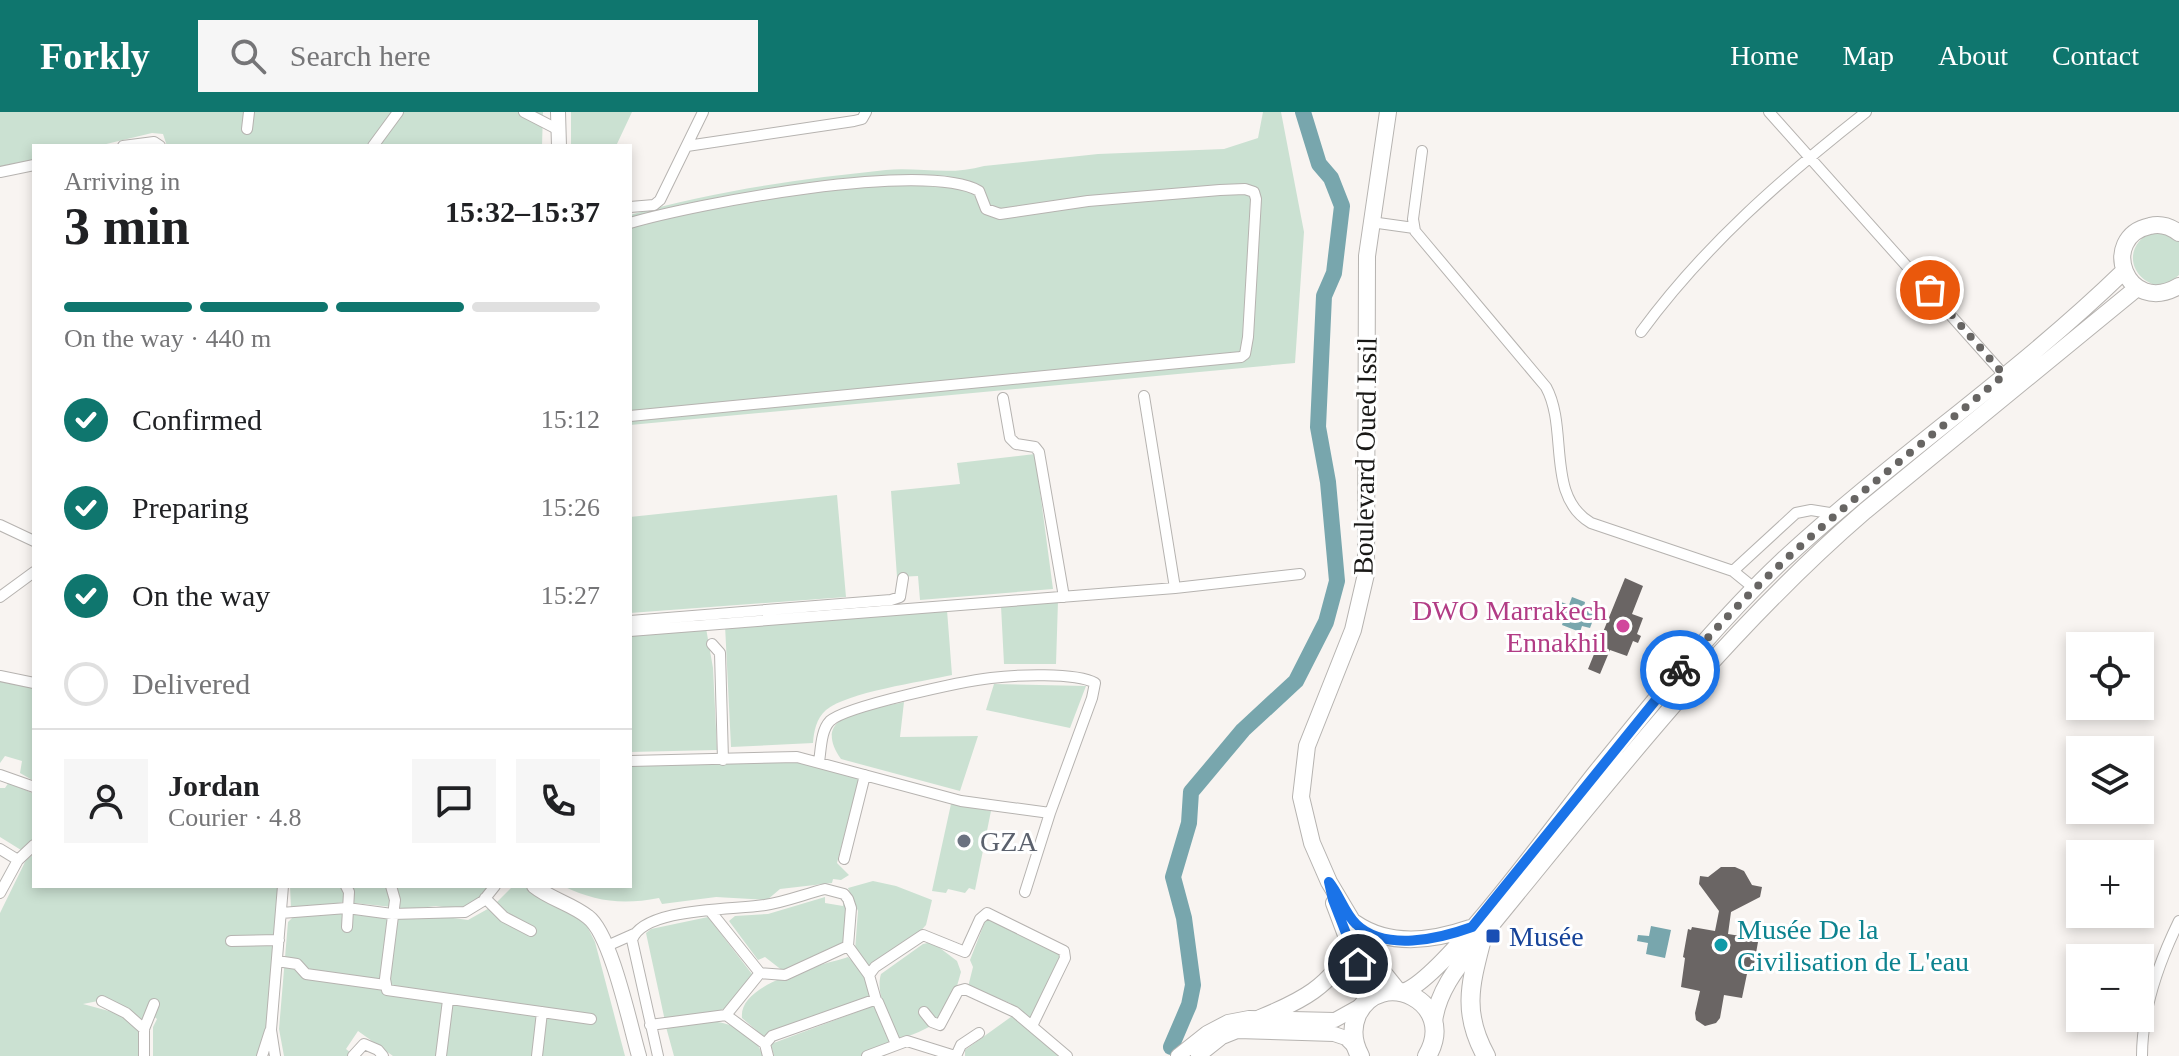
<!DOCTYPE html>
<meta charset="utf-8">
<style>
:root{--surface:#fff;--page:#f6f6f6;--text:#202124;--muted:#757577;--line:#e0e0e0;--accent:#0f766e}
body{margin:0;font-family:"Times New Roman",serif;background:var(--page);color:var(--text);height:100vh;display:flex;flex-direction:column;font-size:30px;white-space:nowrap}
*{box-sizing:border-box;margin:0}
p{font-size:26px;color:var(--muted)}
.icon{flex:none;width:44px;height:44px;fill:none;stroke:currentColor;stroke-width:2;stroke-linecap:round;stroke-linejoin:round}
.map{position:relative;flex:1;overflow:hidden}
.panel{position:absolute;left:32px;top:32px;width:600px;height:744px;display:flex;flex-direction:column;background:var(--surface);border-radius:0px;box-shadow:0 4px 12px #0003}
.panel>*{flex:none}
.buttons{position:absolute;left:2066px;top:520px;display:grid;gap:16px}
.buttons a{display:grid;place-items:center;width:88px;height:88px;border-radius:0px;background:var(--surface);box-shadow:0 4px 12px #0003;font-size:40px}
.pin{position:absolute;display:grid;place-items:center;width:68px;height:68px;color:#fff;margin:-34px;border:4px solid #fff;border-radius:50%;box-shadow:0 2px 8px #0007}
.courier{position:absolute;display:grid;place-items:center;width:80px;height:80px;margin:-40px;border:6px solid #1a73e8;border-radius:50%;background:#fff;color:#222;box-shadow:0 2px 10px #0007}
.summary em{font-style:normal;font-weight:700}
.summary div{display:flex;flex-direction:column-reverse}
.summary{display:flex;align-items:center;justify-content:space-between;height:136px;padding:0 32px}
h1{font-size:52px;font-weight:700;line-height:60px}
.bar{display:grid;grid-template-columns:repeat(4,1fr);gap:12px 8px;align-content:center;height:96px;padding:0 32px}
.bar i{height:10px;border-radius:6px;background:var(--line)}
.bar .current{background:var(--accent)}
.bar p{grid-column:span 4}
.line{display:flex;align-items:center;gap:20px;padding:0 32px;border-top:2px solid var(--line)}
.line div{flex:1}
.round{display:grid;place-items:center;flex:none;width:84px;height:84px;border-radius:0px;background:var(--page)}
ol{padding:0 32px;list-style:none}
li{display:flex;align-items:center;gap:24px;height:88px}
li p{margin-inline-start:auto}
li .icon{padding:8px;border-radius:50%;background:var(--accent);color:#fff;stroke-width:4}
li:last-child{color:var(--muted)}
li i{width:44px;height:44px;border:4px solid var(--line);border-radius:50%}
header{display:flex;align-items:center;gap:48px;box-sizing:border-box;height:112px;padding:0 40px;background:var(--accent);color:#fff}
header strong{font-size:38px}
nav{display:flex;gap:44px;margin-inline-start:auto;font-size:28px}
.search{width:560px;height:72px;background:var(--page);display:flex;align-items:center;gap:20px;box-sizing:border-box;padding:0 28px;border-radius:0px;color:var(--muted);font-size:30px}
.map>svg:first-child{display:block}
.green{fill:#cbe1d2}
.water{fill:#78a6ad}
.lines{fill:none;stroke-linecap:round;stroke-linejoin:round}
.river{stroke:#78a6ad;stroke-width:16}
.building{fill:#6a6564}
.street-casing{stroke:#b6b3b0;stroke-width:12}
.secondary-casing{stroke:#b6b3b0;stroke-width:16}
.primary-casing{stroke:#b6b3b0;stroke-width:18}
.highway-casing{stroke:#b6b3b0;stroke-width:20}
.street{stroke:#fff;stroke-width:10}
.secondary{stroke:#fff;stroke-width:14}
.primary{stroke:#fff;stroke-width:16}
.highway{stroke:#fff;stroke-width:18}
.done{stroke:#676563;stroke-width:8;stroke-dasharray:0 14.4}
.route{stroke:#1a73e8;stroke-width:10}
.hotel-dot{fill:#d1479c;stroke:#fff;stroke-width:3}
.worship-dot{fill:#6b7280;stroke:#fff;stroke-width:3}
.transit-dot{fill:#1a4fb4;stroke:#fff;stroke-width:3}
.culture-dot{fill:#0f9aa8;stroke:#fff;stroke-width:3}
.labels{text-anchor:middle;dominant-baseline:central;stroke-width:6;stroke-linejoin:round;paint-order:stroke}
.street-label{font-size:28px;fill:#191816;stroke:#fff}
.hotel-label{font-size:28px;fill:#b23c85;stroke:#fff;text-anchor:end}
.worship-label{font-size:28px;fill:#5b616d;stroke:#fff;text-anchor:start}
.culture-label{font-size:28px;fill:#0d838f;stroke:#fff;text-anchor:start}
.transit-label{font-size:28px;fill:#164399;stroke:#fff;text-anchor:start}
</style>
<header>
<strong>Forkly</strong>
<div class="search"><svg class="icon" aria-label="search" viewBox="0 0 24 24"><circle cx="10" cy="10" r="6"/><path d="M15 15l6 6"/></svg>Search here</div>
<nav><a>Home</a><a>Map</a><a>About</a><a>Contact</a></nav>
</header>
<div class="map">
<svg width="2179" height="944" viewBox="0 0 2179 944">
<rect width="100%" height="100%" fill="#f8f4f1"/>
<path class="green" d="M0,0H543L542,34H167L163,22L152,21L98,34H34V50L0,58Z
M571,0H632L616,34H571Z
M1263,0H1281L1304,120L1295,251L630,313V103C713,79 800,67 886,58C919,55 951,64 984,54L1098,42L1224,37L1258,26Z
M2157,118L2179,127V163L2164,175C2127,170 2121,130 2157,118Z
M1035,342L1053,477L920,488L918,464L897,465L891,379L960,372L957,351Z
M837,383L846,485L630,501V405Z
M1058,489L1056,552H1004L1001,494Z
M947,498L952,563C921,570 848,580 826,598C816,607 814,619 813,631L731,635L725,513Z
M706,516L713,556L717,638L630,640V522Z
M0,567L34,575V669L20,661L22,649L5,644L0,651Z
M994,572L1086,574L1070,616L986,598Z
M904,590L900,625L978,624L960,679L841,647C808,600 872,598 904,590Z
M796,650L859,666L837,751L849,763L841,768L833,767L832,771L780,777L767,788L716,785L662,792L659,786C623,793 596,790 563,774H630V653Z
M9,670L34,682V727L21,738L0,725V676H5Z
M951,692L991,699L975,778L969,776L965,781L948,777L946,781L932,779Z
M34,742V774H278L267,921L258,944H153V915L157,907L147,898L141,911L108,887L83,892L120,902L141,917L142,944H0V801L26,748Z
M873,769L896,774L932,788L926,813L916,824L872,857L855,838L858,799L848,776Z
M290,774H494L464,798L436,794L411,797L345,790L291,797Z
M513,774H525L586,812L595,830L625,944H393L358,919L346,937L351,941L349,944H284L279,917L288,810L293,805L330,801L407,807L439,804L468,808L493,794Z
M825,785V791L843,794L844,787L851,796L848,834L783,859L765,845L758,848L729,809L735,804L768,802Z
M708,805L752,862C739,906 703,902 665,909L646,821L651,817Z
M986,807L1023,821L1059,840L1060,849L1033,908L1010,891L968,875L973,855L970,848Z
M932,830L957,849L961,860C957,873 952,898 942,907C933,914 906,928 896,925C889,907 875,881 881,862L923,832Z
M848,845L866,862L873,885L777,922L763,924L742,906C738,870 821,854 848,845Z
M878,892L890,932L863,944H774L771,932Z
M1015,902L1058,944H965V938Z
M707,909C731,910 755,920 763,944H674L666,915Z"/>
<path class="water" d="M1572,485L1585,490L1584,496L1596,500L1590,516L1582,514L1580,520L1562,513L1564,507L1556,504L1561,490L1569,493Z
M1651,814L1671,818L1665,846L1646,842L1648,831L1637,829L1638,823L1649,824Z"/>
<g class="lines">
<path class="river" d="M1171,935L1189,893L1193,873L1184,806L1173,765L1189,711L1191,680L1243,618L1296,569L1326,510L1337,469L1328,370L1318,315L1324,184L1334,161L1342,94L1331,66L1319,52L1303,0"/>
</g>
<path class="building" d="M1625,466L1643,474L1632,502L1643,506L1637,522L1641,524L1638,531L1633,529L1627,544L1610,538L1600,562L1588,557Z
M1721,755H1735L1744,759L1752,773L1762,775L1760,785L1731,800L1728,822L1753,826V829L1758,830L1753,858L1748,857L1742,886L1724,883L1720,906L1716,911L1705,914L1696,908L1695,901L1700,879L1681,875L1685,846L1683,845L1688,817L1691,818L1692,815L1715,819L1719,799L1699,772L1700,764L1708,765Z"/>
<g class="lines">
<g class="street-casing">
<path id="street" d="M524,0L557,17
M1769,0L2004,263
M247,17L249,0
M123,34L154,30L160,34
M373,34L398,0
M687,34L854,9L862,7L866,0
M1422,39L1413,107L1415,119L1546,275C1569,317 1545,384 1591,411L1733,459L1754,476
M0,60L34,53
M630,95L654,93L660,88L703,0
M1371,110L1414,116
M630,111C695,92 924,48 979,79L986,97L1000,102L1088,89L1220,78L1245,77L1254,80L1256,87L1248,225L1245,242L1241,245L630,304
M1641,220C1704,134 1782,66 1866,0
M1144,284L1175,476
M1003,286L1010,326L1016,332L1035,335L1039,340L1064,485
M0,413L34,429
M1733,459L1796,401L1811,398L1836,402
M0,485L34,460
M630,509L891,488L900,485L903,466
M630,519L1175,476L1300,462
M712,532L720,541L723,648
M0,564L34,571
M630,649L797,645L961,689L1050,701
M819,650C821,637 821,618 830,609C846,594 965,569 991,566C1013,563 1076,560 1095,571L1092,586L1050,701L1025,780
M0,663L34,675
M0,737L18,748
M844,747L865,663
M346,774L349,780L347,815
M391,774L395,788L385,867L387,878L591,907
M0,781L18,748L34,733
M485,786L504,805L531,819
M711,800L760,861L785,863L848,834
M281,801L347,796L392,802L465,800L483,789L495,774
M231,829L279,828
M607,834L634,822
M277,849L297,852L306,862L385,873
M876,888L869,863L875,855L923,823L965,840L980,807L987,801L1064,839L1065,846L1032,914
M102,889L126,901L144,917
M924,900L932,910L940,913L958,879L965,877L1015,900L1067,944
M726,903L760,861
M650,913L726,903L765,932
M144,944V917L154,892
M262,944L270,919
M275,944L271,918L283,774
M353,944L364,932L378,938L383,944
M441,944L448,888
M537,944L542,900
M658,944L632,828C643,795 734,798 765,793C785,790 805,782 825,777L844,782L848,787L851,796L848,834L869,863
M768,944L765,932L772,924L874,888L878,890L896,932
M867,944L907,929L955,944
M956,944L961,933L979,921
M2142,944C2142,897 2159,850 2179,809"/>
</g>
<g class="secondary-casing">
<path id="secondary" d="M558,0L559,34
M534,774C550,787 572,792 588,805C611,822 630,913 639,944
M1178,944L1207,921L1228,910L1249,906L1335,908L1362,893
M1198,944L1222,925L1237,919L1334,922L1346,926L1356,936"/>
</g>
<g class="primary-casing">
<path id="primary" d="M1388,0L1367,144L1366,462L1353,518L1307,634L1301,685L1312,731L1329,770L1382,859L1399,880
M2179,121C2171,115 2161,111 2150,114C2098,125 2126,205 2179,174
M1334,791L1370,887
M1355,811C1390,835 1432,829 1470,816
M1403,880C1444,867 1563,701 1598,658C1657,586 1714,513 1782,449C1892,347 2017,263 2124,159
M1260,906C1299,890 1333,874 1350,833
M1434,910C1438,875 1463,849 1483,823C1604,676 1721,523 1865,399L2137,176"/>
</g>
<g class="highway-casing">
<path id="highway" d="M1483,823C1471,870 1461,899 1486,944
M1360,944C1353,931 1351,917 1357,903C1380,853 1459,890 1427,944"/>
</g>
<use href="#street" class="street"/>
<use href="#secondary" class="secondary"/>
<use href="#primary" class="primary"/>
<use href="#highway" class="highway"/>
</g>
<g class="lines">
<path class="done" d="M1680,558C1774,444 1892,358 2004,263L1930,178"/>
<path class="route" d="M1358,852L1333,788L1329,770C1339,782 1345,802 1356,812C1385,840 1439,827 1472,815L1680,558"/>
</g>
<circle class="hotel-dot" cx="1623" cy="514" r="8"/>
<circle class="worship-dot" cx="964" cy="729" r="8"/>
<rect class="transit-dot" x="1485" y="816" width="16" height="16" rx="4"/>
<circle class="culture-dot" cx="1721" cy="833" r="8"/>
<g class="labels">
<g class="street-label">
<text transform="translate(1365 344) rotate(-89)">Boulevard Oued Issil</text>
</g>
<g class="hotel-label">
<text x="1607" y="498">DWO Marrakech<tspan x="1607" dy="32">Ennakhil</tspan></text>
</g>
<g class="worship-label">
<text x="980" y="729">GZA</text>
</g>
<g class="culture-label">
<text x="1737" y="817">Musée De la<tspan x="1737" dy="32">Civilisation de L'eau</tspan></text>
</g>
<g class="transit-label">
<text x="1509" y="824">Musée</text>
</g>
</g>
</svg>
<div class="buttons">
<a><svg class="icon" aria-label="locate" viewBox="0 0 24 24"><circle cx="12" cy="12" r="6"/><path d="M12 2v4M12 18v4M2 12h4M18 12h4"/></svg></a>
<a><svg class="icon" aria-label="layers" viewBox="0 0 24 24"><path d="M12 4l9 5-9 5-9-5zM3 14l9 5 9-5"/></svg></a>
<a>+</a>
<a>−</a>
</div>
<div class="pin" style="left:1930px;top:178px;background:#ea580c"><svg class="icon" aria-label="bag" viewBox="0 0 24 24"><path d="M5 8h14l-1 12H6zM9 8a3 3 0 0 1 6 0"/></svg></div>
<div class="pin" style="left:1358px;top:852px;background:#1f2937"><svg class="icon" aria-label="home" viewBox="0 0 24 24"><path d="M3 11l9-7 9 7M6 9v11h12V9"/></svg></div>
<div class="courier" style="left:1680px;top:558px"><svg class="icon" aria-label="bike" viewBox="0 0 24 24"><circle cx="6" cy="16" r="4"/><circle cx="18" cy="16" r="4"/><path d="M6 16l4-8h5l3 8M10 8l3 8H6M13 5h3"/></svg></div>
<section class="panel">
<div class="summary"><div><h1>3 min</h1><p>Arriving in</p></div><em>15:32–15:37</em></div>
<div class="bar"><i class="current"></i><i class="current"></i><i class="current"></i><i></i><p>On the way · 440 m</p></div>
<ol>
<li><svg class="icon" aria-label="check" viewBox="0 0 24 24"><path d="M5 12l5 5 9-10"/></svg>Confirmed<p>15:12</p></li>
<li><svg class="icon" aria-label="check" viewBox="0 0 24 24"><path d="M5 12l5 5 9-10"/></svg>Preparing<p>15:26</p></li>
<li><svg class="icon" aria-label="check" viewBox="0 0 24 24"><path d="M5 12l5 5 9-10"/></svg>On the way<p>15:27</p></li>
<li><i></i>Delivered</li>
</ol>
<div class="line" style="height:144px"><a class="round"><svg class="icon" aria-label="person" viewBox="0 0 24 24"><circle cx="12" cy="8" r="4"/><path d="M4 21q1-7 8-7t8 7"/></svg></a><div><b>Jordan</b><p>Courier · 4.8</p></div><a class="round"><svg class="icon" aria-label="chat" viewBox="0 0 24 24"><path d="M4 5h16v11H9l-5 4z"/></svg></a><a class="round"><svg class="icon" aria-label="phone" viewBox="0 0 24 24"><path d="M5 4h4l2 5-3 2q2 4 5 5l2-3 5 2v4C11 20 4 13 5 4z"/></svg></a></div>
</section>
</div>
